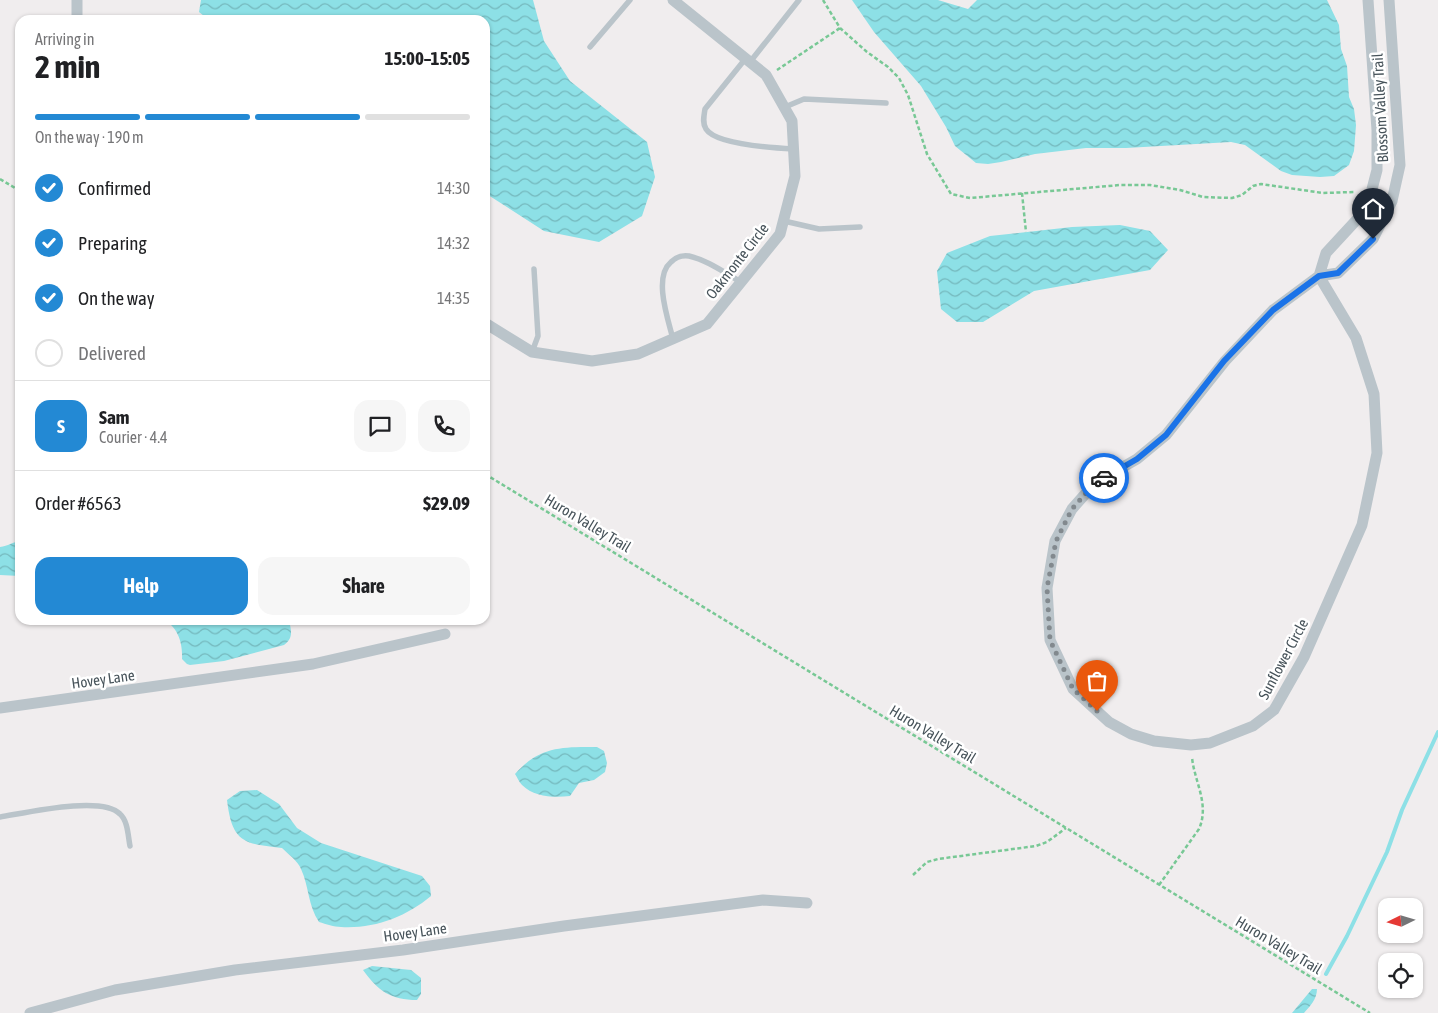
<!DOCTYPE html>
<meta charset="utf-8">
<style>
:root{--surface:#fff;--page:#f6f6f6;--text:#202124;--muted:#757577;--line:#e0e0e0;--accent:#2389d4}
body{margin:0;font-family:"Asap Condensed",sans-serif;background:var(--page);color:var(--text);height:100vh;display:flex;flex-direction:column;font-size:19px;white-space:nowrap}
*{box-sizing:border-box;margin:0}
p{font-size:16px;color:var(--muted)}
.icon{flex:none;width:28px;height:28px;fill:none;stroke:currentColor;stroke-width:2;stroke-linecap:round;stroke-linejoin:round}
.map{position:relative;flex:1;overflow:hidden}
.sheet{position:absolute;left:15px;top:15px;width:475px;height:610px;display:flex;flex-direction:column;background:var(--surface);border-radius:15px;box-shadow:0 1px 4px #0004}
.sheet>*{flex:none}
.needle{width:32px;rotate:265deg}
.buttons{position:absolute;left:1378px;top:898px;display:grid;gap:10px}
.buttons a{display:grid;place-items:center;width:45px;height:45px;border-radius:10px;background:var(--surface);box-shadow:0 1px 4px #0004;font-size:25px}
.pin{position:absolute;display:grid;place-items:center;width:42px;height:42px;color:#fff;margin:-51px -21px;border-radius:50% 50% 50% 0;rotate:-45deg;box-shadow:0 0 5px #0007}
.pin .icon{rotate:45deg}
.courier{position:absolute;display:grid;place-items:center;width:50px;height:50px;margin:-25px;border:4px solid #1a73e8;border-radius:50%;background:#fff;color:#222;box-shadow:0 1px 6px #0007}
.head em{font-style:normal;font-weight:700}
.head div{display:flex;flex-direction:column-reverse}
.head{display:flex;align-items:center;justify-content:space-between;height:85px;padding:0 20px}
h1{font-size:32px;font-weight:700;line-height:38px}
.bar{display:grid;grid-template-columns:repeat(4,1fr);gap:8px 5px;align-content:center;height:60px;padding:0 20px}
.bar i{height:6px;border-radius:4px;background:var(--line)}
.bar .current{background:var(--accent)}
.bar p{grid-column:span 4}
.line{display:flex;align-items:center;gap:12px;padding:0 20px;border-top:1px solid var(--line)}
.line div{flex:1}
.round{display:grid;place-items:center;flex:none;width:52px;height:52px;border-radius:15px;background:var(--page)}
ol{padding:0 20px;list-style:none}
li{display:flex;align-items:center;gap:15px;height:55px}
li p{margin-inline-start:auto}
li .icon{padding:5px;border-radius:50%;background:var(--accent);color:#fff;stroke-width:4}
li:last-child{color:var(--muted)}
li i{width:28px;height:28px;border:2px solid var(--line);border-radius:50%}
.button{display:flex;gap:10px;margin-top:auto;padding:10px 20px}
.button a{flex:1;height:58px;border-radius:15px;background:var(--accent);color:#fff;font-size:20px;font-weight:700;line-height:58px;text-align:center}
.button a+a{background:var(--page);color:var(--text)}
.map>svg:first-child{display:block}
.water{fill:url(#water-waves)}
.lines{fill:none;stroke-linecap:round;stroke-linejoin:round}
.stream{stroke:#8de0e6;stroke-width:4}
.path{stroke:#78c895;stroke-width:2.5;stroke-dasharray:4 2.5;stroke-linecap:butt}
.service{stroke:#bac4ca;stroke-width:5.5}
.minor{stroke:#bac4ca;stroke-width:11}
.done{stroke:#82898e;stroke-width:5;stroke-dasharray:0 9}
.route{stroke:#1a73e8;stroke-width:6}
.labels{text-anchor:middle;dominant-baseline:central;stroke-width:5;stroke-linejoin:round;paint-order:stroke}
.street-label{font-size:15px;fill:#47535a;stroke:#fff}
</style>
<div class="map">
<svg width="1438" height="1013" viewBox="0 0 1438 1013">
<defs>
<pattern id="water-waves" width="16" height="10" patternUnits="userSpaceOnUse" patternTransform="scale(1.25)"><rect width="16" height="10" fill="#8de0e6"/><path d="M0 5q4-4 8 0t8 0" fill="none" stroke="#75b8bd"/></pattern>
</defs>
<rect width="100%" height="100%" fill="#f0edee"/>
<path class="water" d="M201,0H533L544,41L570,81L647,142L655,177L642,216L599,242L544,231L485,193V20H209L199,12Z
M852,0H938L968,9L977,0H1327L1339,25L1341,49L1347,66L1349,97L1354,109L1356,125L1354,151L1349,165L1334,176L1320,177L1292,175L1281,171L1245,145L1231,142L1126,148H1086L1035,154L1001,162L988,164L976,163L955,146L946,127L921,86L874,32Z
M1120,225L1150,231L1168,250L1150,270L1034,291L983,322H957L941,309L937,271L947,253L990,236L1072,227Z
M20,541V576L0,575V547C8,546 13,542 20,541Z
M163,620H289C291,630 294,638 284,645L224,661L190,665L187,664L182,659C183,644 178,626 163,620Z
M597,747L604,751L607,763L605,772L594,780L579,783L570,796C554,798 534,797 522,785C519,782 517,777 515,774C540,746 562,747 597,747Z
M257,790L279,804L297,828L321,843L422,876L430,886L431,896C406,917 374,929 341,927C334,927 326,924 319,922C308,906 309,886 301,869C298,861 288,854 282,848C243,844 232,842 227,800L240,791Z
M372,966L411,970L421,978V994L417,1000C391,1000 378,991 363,970Z
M1312,989H1317C1317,999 1310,1006 1304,1013H1292Z"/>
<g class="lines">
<path class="stream" d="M1326,974L1347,936L1387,852L1402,810L1438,732"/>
<path class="path" d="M823,0L840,28L867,52L888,67L899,78L908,95L927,154L951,194L970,198L1120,185H1150L1180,190L1203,197L1232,198L1242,195L1253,186L1261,184L1323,193L1354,192
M777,70L840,28
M0,179L20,191
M1022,193L1026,232
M485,474L1370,1013
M913,875L927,862L938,859L1036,846L1047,842L1066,828
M1159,885L1199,829C1210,804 1194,781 1192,757"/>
<path class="service" d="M590,47L630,0
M746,58L705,109C704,116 702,123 706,129C716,145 775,148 794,149
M750,62L799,0
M785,107L804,99L886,103
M784,221L819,229L860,227
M673,339C668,319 653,277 671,262C676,257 682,255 689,256C707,260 725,273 741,282
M532,352L538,336L534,269
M0,817C25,813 102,795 120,814C128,821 128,836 130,846"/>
<path class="minor" d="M1368,0L1377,130V170L1371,193L1362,214L1326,253L1319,276L1338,273L1373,239L1392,201L1400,165L1389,0
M77,20V0
M1319,276L1356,338L1374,394L1377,453L1362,525L1304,657L1274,710L1253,726L1210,743L1191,745L1154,741L1131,734L1109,722L1073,689L1050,640L1047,588L1055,541L1072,509L1095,483L1137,459L1166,435L1225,361L1273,310Z
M485,323L532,352L592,361L638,354L707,324L780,234L795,176L792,121L766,75L673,0
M0,708L313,664L445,634
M30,1013L115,990L235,970L403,950L564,926L763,900L807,903"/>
</g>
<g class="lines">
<path class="done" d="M1097,711L1073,689L1050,640L1047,588L1056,541L1072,509L1095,483L1104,478"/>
<path class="route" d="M1104,478L1137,459L1166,435L1224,361L1273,310L1319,276L1338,273L1373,239"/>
</g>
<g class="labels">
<g class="street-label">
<text transform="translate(1380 108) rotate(-93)">Blossom Valley Trail</text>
<text transform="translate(737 261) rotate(-52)">Oakmonte Circle</text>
<text transform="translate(588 523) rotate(31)">Huron Valley Trail</text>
<text transform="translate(1283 659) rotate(-62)">Sunflower Circle</text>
<text transform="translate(103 679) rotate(-8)">Hovey Lane</text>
<text transform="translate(933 734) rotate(31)">Huron Valley Trail</text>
<text transform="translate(415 932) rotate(-8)">Hovey Lane</text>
<text transform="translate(1279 945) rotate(31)">Huron Valley Trail</text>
</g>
</g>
</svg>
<div class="buttons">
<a><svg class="needle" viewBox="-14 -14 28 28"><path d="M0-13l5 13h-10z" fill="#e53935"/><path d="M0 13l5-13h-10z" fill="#757577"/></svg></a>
<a><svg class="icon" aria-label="locate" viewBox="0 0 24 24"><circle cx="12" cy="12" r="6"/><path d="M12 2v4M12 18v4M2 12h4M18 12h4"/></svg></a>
</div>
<div class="pin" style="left:1097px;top:711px;background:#ea580c"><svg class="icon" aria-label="bag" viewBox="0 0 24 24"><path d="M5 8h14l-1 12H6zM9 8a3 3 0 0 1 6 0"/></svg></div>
<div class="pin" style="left:1373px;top:239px;background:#1f2937"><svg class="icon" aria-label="home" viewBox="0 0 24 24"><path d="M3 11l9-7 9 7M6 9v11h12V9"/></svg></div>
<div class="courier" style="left:1104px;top:478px"><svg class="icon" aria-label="car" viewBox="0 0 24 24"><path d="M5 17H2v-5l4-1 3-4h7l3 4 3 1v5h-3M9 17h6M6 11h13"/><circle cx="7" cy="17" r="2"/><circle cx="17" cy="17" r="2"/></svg></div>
<section class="sheet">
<div class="head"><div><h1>2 min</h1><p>Arriving in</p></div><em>15:00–15:05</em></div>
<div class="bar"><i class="current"></i><i class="current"></i><i class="current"></i><i></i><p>On the way · 190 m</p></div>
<ol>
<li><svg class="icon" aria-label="check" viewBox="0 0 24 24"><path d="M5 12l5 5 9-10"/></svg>Confirmed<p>14:30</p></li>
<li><svg class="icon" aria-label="check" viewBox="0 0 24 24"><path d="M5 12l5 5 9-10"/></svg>Preparing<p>14:32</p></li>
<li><svg class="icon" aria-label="check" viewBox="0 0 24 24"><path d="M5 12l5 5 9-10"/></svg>On the way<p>14:35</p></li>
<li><i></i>Delivered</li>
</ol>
<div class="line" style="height:90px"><b class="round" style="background:var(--accent);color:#fff">S</b><div><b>Sam</b><p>Courier · 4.4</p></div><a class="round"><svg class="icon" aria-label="chat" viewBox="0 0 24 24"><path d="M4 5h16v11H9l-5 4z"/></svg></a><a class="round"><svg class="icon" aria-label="phone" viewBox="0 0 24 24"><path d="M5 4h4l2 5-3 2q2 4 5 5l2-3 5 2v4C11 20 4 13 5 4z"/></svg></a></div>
<div class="line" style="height:65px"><div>Order #6563</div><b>$29.09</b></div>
<div class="button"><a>Help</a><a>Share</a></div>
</section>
</div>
